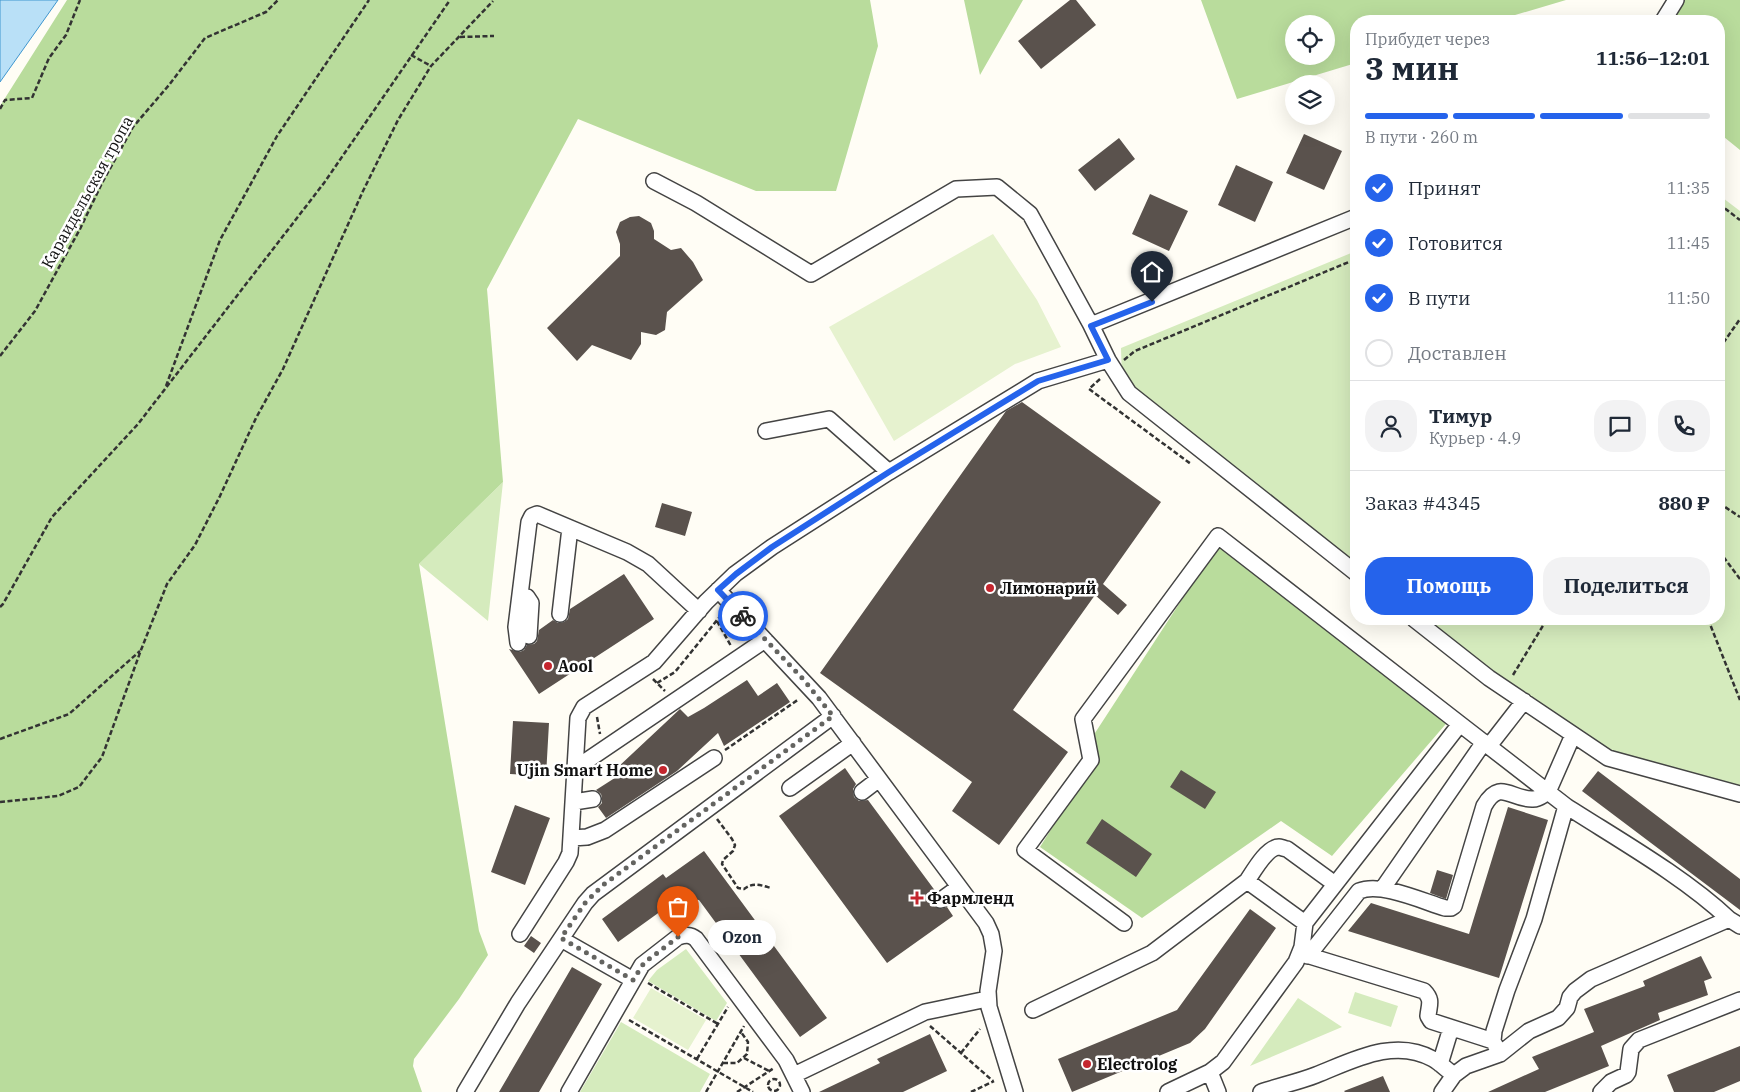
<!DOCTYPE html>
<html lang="ru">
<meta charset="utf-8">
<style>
:root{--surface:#fff;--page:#f2f2f3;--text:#1f2937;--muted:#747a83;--line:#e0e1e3;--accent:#2563eb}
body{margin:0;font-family:"IBM Plex Serif",serif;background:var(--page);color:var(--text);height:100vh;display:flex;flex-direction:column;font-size:19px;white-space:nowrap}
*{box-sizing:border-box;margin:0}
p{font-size:16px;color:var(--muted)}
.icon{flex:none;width:28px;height:28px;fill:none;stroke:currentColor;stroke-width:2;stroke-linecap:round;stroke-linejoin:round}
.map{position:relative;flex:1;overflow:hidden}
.drawer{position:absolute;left:1350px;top:15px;width:375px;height:610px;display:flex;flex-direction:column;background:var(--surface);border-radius:20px;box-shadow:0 5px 20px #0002}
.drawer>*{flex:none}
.buttons{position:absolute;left:1285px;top:15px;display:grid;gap:10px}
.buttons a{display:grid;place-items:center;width:50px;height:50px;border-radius:50%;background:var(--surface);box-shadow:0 5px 20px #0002;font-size:25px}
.pin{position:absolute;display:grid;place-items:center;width:42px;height:42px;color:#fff;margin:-51px -21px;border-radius:50% 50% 50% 0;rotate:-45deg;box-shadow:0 0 5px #0007}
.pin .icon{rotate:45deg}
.courier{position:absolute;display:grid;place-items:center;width:50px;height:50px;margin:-25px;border:4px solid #2563eb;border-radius:50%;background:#fff;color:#222;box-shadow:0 1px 6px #0007}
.bubble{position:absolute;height:35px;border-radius:18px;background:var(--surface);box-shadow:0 5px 20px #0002;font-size:16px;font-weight:700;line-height:35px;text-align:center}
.headline em{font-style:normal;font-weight:700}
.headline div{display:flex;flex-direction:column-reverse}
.headline{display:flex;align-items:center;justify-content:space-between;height:85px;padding:0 15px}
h1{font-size:32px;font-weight:700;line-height:38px}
.bar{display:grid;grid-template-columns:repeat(4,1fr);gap:8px 5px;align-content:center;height:60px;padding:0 15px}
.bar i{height:6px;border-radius:4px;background:var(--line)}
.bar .current{background:var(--accent)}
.bar p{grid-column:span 4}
.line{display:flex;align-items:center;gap:12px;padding:0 15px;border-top:1px solid var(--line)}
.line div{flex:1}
.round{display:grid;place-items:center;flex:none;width:52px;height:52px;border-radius:20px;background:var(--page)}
ol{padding:0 15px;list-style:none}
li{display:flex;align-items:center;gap:15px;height:55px}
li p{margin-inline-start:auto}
li .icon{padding:5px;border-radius:50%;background:var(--accent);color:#fff;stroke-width:4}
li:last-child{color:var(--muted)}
li i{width:28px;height:28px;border:2px solid var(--line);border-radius:50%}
.primary-button{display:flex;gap:10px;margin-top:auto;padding:10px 15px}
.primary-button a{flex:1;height:58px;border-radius:20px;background:var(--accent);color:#fff;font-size:20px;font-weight:700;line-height:58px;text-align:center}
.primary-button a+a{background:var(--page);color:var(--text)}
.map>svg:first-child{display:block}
.green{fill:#d5ebbd}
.forest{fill:#b9dc9c;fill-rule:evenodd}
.pitch{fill:#e6f2cf}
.water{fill:#b9e0f7;stroke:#3f96cf}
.building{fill:#5a524d}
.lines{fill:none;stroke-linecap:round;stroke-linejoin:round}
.minor-casing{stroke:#444;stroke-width:18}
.path{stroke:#333;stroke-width:2.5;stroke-dasharray:5 2.5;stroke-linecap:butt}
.minor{stroke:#fff;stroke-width:15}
.done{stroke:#646461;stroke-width:5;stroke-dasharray:0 9}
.route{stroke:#2563eb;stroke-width:6}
.poi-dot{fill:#c4262e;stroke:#fff;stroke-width:2}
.labels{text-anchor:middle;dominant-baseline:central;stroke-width:5;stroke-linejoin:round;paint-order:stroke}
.street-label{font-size:16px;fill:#111;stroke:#fff}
.poi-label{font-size:16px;font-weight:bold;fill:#111;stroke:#fff;text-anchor:start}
</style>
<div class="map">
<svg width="1740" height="1092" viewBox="0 0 1740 1092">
<rect width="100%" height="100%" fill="#fffdf5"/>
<path class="green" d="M1719,195L1740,211V788L1609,752L1494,672L1427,619H1719Z
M1356,251V563L1122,380L1121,348Z
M503,482L488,621L419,564Z
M686,949L727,1003L716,1021L648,981L657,970Z
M1355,992L1398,1006L1391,1027L1348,1013Z
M1298,998L1342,1027L1250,1066Z
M621,1022L710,1074L700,1092H580Z"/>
<path class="forest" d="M67,0H870L878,46L836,191H756L578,119L487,289L503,482L419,564L479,931L488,955L459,999L414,1059L413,1066L422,1092H0V106Z
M964,0H1023L980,75Z
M1201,0H1566L1495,21H1356V63L1237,99ZM1294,24H1326V56H1294Z
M1681,0H1740V150L1719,133V21H1668Z
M1218,544L1451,718L1332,856L1281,821L1142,918L1040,847L1096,757L1095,733Z"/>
<path class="pitch" d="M993,234L1037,300L1061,347L1015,364L894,441L829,327Z
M651,988L706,1020L688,1050L633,1018Z"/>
<path class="water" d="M0,0H58L0,82Z"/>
<path class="building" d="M1070,0H1076L1096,25L1041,69L1018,41Z
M1304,134L1342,151L1324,190L1286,173Z
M1119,138L1135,159L1095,191L1078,170Z
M1236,165L1273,182L1255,222L1218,205Z
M1150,194L1188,211L1169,251L1132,234Z
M639,216L651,223L654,231V239L671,250L681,248L693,262L703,280L667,312L665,330L656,335L641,332V344L631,360L592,345L577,361L547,328L620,256V244L616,232L620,222L630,217Z
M1022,402L1161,502L1103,584L1127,605L1118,615L1095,595L1013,710L1068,752L999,845L952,811L972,782L820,673L1006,411Z
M662,503L692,512L685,536L655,527Z
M624,574L654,619L539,694L509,649L520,652L524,650L527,645L534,644L537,641L539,630L553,620L558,623L564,622L568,619L570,609Z
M747,680L758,696L777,683L790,702L724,746L718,733L677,771L606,818L598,807L602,803V798L601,794L596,790L621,774L617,768L680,709L688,717L704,708Z
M513,721L549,723L546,776L510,774Z
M845,768L856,784L853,789L854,797L859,801L868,800L936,892L932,900L934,906L941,909L947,907L953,916L887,963L779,816Z
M1181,770L1216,792L1205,809L1170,787Z
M1598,771L1740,879V910L1582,791Z
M515,805L550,818L525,885L491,872Z
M1508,807L1548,820L1499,978L1348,931L1371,903L1469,934Z
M1102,819L1152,854L1136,877L1086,843Z
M704,851L827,1018L800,1037L699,900L691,899L686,893L618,942L602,919L663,874L666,878Z
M1437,870L1453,875L1446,899L1430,893Z
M1250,909L1276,928L1205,1029L1190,1043L1072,1092L1058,1059L1177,1010Z
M531,936L541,943L534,953L524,946Z
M1701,956L1712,978L1704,981L1708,995L1658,1013L1660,1020L1601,1046L1609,1066L1545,1092H1488L1539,1069L1532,1057L1594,1032L1584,1009L1645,986L1643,981Z
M572,967L602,984L539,1092H499Z
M930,1034L947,1071L903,1092H819L880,1063L877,1059Z
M1740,1046V1081L1714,1092H1674L1667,1075Z
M1383,1076L1390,1092H1345L1344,1091Z"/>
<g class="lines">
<g class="minor-casing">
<path id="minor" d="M1663,21L1676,0
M654,181L696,203L811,274L956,189L997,187L1030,214L1091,325
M1356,217L1091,325L1108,360L1129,393L1356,573
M766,431L829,419L889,472L1038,381L1108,360
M718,590L819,698L986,923L991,934L994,951L988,991L989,1007L1015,1092
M520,597H527L531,603L529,636
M560,614L570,528
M1414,619L1489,678L1608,758L1740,794
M518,643L516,627L529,522L532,516L537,514L627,552L648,564L699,611
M1489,746L1524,701
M576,768L765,640
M790,788L853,743
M862,792L879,779
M574,802L593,799
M572,838L587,837L605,830L714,758
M1247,881C1253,872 1267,847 1279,847C1280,847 1286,849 1287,849L1335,884
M1383,888L1484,742
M941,900L959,887
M1124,923L1025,850L1091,760L1083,719L1218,536L1460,724
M520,934L566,862L570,853L578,718L584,707L654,662L706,602L735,574L772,547L889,472
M561,939L633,980
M1300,953L1424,991C1433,1000 1429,1005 1428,1016L1431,1021L1493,1041
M1308,956L1359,891C1381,882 1422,901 1445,908H1451L1454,906L1484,806C1500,778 1511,800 1533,799C1539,799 1543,795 1548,792L1573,735
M1033,1010L1152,953L1247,881L1305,923
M1500,1054L1493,1041L1494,1031L1507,990L1534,919L1566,806C1619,840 1683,876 1729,919
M1440,1064L1451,1028
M1210,1072L1218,1092
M794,1075L925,1012L987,999
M465,1092L518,1003L585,903L593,894L833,716
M569,1092L642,965L678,937C685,935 690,934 696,939L786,1060L802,1092
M1168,1092L1210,1072L1223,1062L1296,962L1302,947L1305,923L1460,724L1566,806
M1261,1092C1279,1086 1298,1082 1316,1075C1352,1061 1394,1037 1433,1059C1440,1063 1447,1070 1454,1075
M1442,1092L1454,1075L1466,1066L1500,1054L1529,1031L1558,1018L1567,1008L1570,997L1575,991L1591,979L1729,919L1740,926
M1601,1092L1611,1082L1626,1075L1628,1072L1631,1049L1639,1040L1740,1000"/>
</g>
<path class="path" d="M460,37L494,36
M411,55L431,66
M0,109L5,100L32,98L49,58L66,35L80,0
M1719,204L1740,220
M1719,349L1740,319
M0,356L35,311L80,229L102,183L133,127L169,85L205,38L266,12L278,0
M1124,360L1135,351L1356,259
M1100,379L1089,389L1191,464
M166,386L220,240L277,136L369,0
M1719,503L1740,517
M1719,551L1740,579
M0,607L3,604L52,517L138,424L324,183L450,0
M1708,619L1740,700
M717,621L731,646
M1513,675L1547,619
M653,679L665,691
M657,683L675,672L722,614
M597,717L600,734
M0,739L69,714L140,651
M725,750L799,699
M0,802L58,796L79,787L102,757L141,650L167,584L195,545L220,496L256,418L283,369L363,191L398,120L431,66L493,1
M717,819L732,839L735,845L733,851L723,860L722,864L738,888L744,889C753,882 760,885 771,888
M648,983L718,1024
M629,1020L753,1092
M930,1026L993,1081
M961,1053L980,1029
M744,1058L769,1071
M697,1059L728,1007
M723,1063H737L747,1054L748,1042L741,1032
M768 1085a6 6 0 1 1 12 0a6 6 0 1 1-12 0Z
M706,1092L744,1026
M737,1092L774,1068
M971,1092L994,1081"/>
<use href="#minor" class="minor"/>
</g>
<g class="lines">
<path class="done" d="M678,937L644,963L633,980L561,938L585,903L603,885L833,716L804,680L743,616"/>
<path class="route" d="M743,616L718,590L736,574L772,547L889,472L1038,381L1108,360L1091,326L1152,302"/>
</g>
<g class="poi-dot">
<circle cx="990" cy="588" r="5"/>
<circle cx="548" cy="666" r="5"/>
<circle cx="663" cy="770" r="5"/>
<path d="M914.5 890.5h5v5h5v5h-5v5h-5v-5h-5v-5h5z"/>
<circle cx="1087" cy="1064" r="5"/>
</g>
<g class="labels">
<g class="street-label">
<text transform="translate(87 192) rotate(-61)">Караидельская тропа</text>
</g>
<g class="poi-label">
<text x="1000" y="588">Лимонарий</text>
<text x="558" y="666">Aool</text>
<text x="653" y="770" text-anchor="end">Ujin Smart Home</text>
<text x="927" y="898">Фармленд</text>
<text x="1097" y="1064">Electrolog</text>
</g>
</g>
</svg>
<div class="buttons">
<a><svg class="icon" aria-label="locate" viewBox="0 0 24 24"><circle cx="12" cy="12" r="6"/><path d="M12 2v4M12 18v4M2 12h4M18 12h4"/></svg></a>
<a><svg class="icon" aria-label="layers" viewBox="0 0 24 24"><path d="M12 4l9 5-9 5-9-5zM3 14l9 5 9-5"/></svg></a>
</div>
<div class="pin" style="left:678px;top:937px;background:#ea580c"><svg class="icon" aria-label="bag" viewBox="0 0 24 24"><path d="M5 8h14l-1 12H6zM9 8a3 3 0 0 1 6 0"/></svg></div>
<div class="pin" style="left:1152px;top:302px;background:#1f2937"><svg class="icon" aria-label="home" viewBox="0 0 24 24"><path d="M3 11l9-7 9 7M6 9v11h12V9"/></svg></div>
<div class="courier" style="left:743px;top:616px"><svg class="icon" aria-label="bike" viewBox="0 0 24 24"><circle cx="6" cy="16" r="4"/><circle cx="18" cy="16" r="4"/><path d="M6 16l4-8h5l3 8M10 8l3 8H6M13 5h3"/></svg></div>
<div class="bubble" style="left:708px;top:920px;width:68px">Ozon</div>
<section class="drawer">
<div class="headline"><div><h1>3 мин</h1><p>Прибудет через</p></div><em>11:56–12:01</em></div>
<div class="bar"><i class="current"></i><i class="current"></i><i class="current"></i><i></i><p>В пути · 260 m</p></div>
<ol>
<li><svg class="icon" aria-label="check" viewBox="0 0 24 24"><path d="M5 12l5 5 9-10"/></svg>Принят<p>11:35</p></li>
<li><svg class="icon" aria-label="check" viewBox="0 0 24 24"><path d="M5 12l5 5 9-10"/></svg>Готовится<p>11:45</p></li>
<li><svg class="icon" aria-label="check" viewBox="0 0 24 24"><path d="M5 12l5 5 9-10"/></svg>В пути<p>11:50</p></li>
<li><i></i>Доставлен</li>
</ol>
<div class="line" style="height:90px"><a class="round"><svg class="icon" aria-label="person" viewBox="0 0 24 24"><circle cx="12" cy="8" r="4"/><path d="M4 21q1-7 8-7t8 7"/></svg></a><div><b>Тимур</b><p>Курьер · 4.9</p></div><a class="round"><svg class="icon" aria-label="chat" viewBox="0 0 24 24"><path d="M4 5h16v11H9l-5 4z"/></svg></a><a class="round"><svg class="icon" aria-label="phone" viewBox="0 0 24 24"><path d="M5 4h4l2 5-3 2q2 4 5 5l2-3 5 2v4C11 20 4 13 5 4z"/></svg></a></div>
<div class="line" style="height:65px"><div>Заказ #4345</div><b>880 ₽</b></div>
<div class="primary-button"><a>Помощь</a><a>Поделиться</a></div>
</section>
</div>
